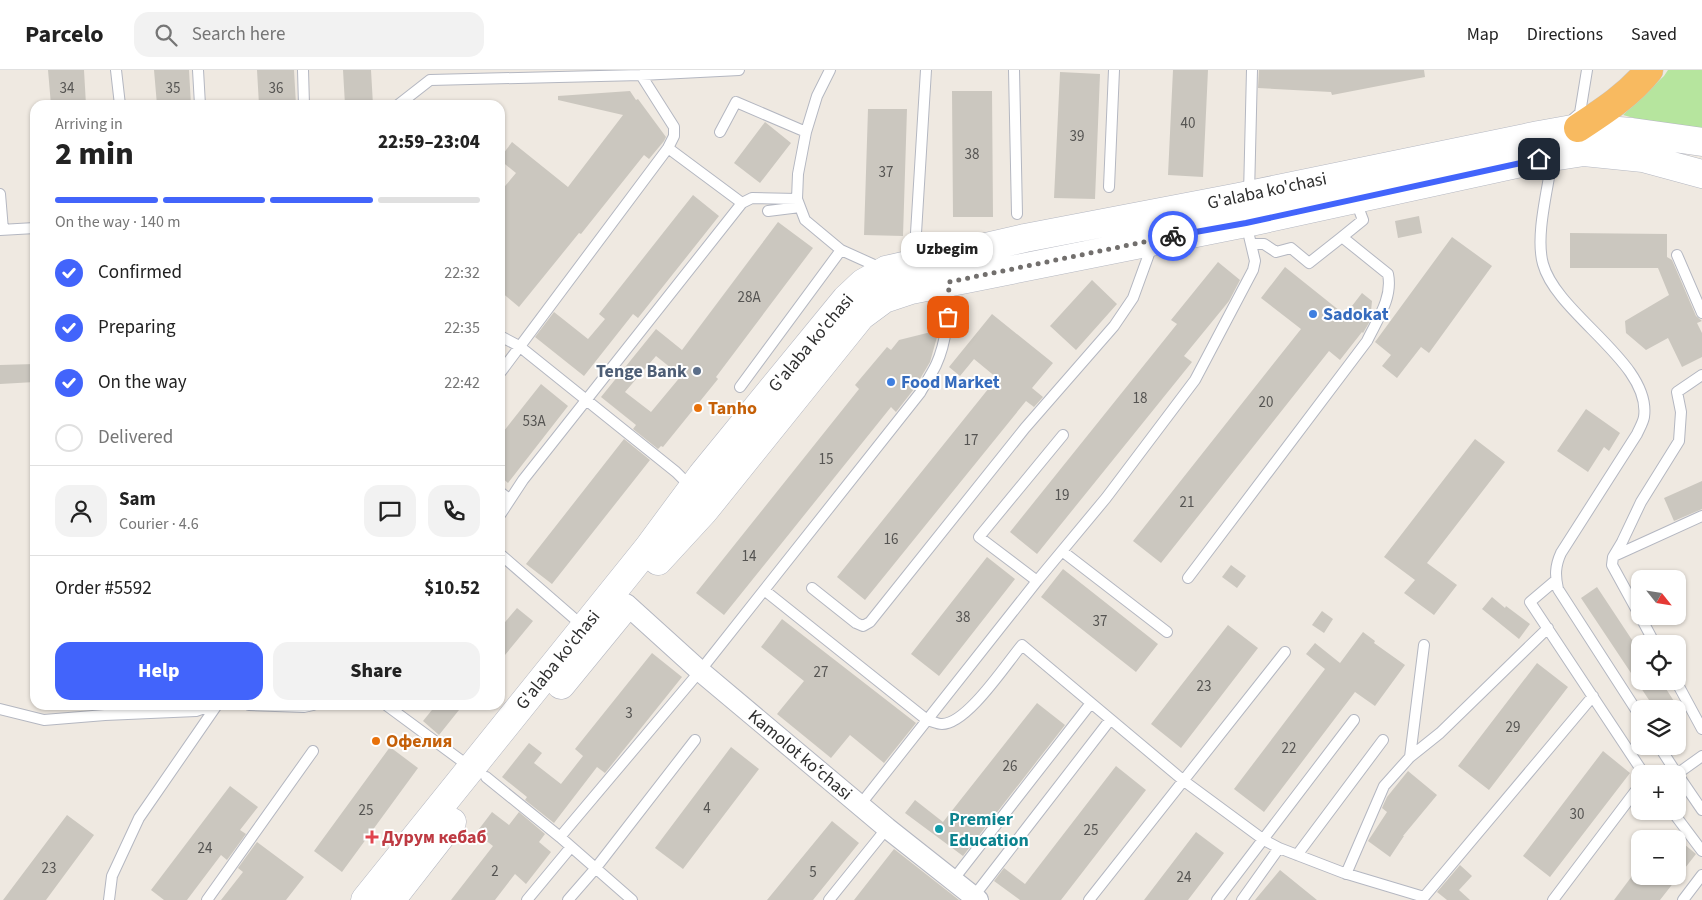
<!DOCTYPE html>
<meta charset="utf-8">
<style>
:root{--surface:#fff;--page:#f2f2f2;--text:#222;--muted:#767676;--line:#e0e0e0;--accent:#4264fb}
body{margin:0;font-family:"Source Sans 3",sans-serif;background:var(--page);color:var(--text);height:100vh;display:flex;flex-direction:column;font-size:19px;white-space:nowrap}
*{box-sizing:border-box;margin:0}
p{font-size:16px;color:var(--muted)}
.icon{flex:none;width:28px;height:28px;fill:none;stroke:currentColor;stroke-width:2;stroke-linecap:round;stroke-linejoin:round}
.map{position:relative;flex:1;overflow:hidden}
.sheet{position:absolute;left:30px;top:30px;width:475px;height:610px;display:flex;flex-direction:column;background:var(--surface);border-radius:15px;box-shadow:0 1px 4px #0004}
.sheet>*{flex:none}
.needle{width:32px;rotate:120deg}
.controls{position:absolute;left:1631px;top:500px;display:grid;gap:10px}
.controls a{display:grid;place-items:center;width:55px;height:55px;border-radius:10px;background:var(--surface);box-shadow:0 1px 4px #0004;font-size:25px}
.pin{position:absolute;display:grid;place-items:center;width:42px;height:42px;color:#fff;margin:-21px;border-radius:10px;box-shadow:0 2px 8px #0006}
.courier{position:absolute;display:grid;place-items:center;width:50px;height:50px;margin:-25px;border:4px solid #4264fb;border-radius:50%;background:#fff;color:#222;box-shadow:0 1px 6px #0007}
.bubble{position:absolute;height:35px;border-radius:15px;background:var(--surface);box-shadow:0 1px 4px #0004;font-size:16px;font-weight:800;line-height:35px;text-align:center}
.overview em{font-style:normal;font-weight:800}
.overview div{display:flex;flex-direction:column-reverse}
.overview{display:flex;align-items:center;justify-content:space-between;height:85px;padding:0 25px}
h1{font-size:32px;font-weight:800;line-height:38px}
.bar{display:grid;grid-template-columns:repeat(4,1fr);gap:8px 5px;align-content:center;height:60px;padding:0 25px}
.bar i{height:6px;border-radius:4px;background:var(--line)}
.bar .current{background:var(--accent)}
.bar p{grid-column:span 4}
.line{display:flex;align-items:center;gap:12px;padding:0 25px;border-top:1px solid var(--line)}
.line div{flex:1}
.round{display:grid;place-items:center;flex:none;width:52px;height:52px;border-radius:15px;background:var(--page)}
ol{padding:0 25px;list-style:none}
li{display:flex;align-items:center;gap:15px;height:55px}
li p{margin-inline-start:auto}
li .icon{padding:5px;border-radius:50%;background:var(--accent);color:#fff;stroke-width:4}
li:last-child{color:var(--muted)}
li i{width:28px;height:28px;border:2px solid var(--line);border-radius:50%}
.button{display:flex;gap:10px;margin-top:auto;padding:10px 25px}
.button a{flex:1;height:58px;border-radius:15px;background:var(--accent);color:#fff;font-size:20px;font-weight:800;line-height:58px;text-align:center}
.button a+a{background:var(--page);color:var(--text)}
header{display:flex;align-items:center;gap:30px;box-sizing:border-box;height:70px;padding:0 25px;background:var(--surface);border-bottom:1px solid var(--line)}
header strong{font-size:24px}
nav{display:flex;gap:28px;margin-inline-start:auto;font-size:18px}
.search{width:350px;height:45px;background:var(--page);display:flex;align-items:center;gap:12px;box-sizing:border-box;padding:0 18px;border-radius:15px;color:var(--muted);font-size:19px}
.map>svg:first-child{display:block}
.green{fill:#b6e59e}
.building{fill:#cbc7bf;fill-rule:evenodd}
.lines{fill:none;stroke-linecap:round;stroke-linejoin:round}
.service-casing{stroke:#b4b7c1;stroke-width:12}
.minor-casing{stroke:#b4b7c1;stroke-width:22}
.secondary-casing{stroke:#b4b7c1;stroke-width:29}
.trunk-casing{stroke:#c9c9c9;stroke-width:29}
.service{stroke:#fff;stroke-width:10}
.minor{stroke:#fff;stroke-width:20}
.secondary{stroke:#fff;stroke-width:28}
.trunk{stroke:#f8ba60;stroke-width:28}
.done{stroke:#726f6d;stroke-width:5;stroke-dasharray:0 9}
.route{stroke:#4264fb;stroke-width:6}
.shop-dot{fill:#3f7fe0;stroke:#fff;stroke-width:2}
.service-dot{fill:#5c6f8a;stroke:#fff;stroke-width:2}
.food-dot{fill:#e8710a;stroke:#fff;stroke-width:2}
.culture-dot{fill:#0f9aa8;stroke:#fff;stroke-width:2}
.health-dot{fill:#e0444e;stroke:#fff;stroke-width:2}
.labels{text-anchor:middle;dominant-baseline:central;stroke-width:4;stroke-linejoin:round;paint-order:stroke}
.number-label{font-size:15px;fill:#555452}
.street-label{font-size:18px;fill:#2e2e2e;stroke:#fff}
.shop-label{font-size:18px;font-weight:bold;fill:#366cbe;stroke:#fff;text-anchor:start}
.service-label{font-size:18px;font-weight:bold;fill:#4e5e75;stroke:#fff;text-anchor:end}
.food-label{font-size:18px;font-weight:bold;fill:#c56008;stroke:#fff;text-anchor:start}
.culture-label{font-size:18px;font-weight:bold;fill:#0d838f;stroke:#fff;text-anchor:start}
.health-label{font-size:18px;font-weight:bold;fill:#be3a42;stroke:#fff;text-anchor:start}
</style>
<header>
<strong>Parcelo</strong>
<div class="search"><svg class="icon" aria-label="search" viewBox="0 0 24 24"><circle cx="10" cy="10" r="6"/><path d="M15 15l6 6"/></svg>Search here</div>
<nav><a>Map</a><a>Directions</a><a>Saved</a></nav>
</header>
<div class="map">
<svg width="1702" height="830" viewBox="0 0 1702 830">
<rect width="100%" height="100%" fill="#efe9e1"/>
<path class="green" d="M1668,0H1702V67L1623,45L1664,6Z"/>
<path class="building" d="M48,0H84L86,35H51Z
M154,0H189L191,35H157Z
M257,0H294L296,35H259Z
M343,0H371L373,35H345Z
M1173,0H1208L1203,107L1168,105Z
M1259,0H1424L1425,7L1332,25L1331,22L1258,18Z
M1060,2L1100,4L1095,129L1054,128Z
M630,21L636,30L638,29L666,67L664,71L649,89L644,85L581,164L579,163L519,237L500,221V122L516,103L500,90V88L512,72L568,117L623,45L558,30V26Z
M952,21H992L993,147H953Z
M868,39H907L903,166L864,165Z
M765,52L791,73L760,113L734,93Z
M693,125L719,146L638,248L633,244L584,306L535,267L554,242L588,269L605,249L599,244Z
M1419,146L1422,163L1398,168L1395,151Z
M778,152L813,178L716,307L718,309L663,377L661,376L658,379L633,359L636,355L601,327L656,259L682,280ZM656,286L681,306L651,342L625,322Z
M1570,163L1667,164V187L1672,190L1696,246L1702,251L1697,253L1702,263V287L1682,297L1668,268L1646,280L1626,263L1625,251L1669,225L1658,198H1570Z
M1452,167L1492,196L1429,283L1421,277L1397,308L1382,296L1391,285L1375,272Z
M1218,192L1240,210L1229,231L1184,286L1192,292L1037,484L1010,462L1177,254L1171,250Z
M1285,197L1345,245L1362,223L1372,231L1370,251L1363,263L1362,262L1340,290L1329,281L1161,493L1133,471L1301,259L1261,228Z
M1092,210L1117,234L1076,280L1050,256Z
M992,244L1053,293L1032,318L1043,327L1034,337L1026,331L865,530L837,507L997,308L974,289L960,306L949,297Z
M939,260L930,292L914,319L896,342L891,337L724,545L696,523L859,319L855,315L887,277L891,280L899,270Z
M35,294V312L0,314V295Z
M541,314L568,336L508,413L500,406V366Z
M1586,339L1620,363L1609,381L1604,377L1588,402L1557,381Z
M624,369L650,390L552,514L526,494Z
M1475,369L1505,392L1427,493L1457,515L1434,545L1404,523L1415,510L1384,487Z
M1702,411V439L1674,451L1664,428Z
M987,487L1015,509L939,606L911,584Z
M1231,495L1246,506L1237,518L1222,507Z
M1063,499L1158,574L1136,602L1041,527Z
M1597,517L1640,582V611H1661L1679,639H1655L1581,528Z
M1492,527L1505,538L1506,536L1530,554L1519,569L1482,539Z
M517,538L533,551L500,591V558Z
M1322,541L1333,549L1324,563L1312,555Z
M782,549L916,653L884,693L850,665L831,688L777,644L804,611L761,577Z
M1228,555L1258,578L1181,678L1151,654Z
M1363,562L1375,571L1374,573L1405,595L1375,636L1355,622L1264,742L1234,719L1325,599L1306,584L1315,573L1340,593Z
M652,583L682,607L605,703L597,697L554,753L525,730L527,727L502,707L529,673L542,683L534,693L561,714L583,686L575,679Z
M1537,593L1568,617L1489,720L1458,696Z
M1037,633L1065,655L963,786L905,743L915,730L943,752Z
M436,635H463L439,665L423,651Z
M390,677L418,698L342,802L314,781Z
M731,677L759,699L683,799L655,778Z
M1603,681L1630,703L1550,807L1523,786Z
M1116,696L1146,720L1061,830H1020L994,811L1004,798L1025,814Z
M1408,701L1437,725L1403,766H1404L1390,787L1368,771L1387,742L1382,738L1387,727Z
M230,716L258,737L240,760L246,764L227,790L221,785L187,830H164L151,820Z
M492,742L509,755L519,742L545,764L539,772L551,782L526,814L515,804L495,830H451L493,776L476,763Z
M67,745L94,765L46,830H3Z
M832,751L859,773L813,830H767Z
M1196,762L1224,783L1188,830H1144Z
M1678,769L1696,784L1660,830H1614L1632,806H1678Z
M257,772L304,807L286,830H221L243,802L238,798Z
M894,779L959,830H854Z
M1460,795L1472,806L1459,820L1470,830H1447L1437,822Z
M1280,800L1317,830H1255Z"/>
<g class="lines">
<g class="service-casing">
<path id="service" d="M116,0L120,35
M198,0L200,35
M303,0L304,35
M830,0L817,26L806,62L798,104L797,129L805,150L841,180L883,199
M1014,0L1017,144
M398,35L430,10L641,5L739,0
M1572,50L1580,43L1587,0
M720,62L736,32L806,62
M668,78L742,133
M1552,89C1548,119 1535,166 1543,194C1557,245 1652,293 1644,347C1643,353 1639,359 1637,364L1561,483C1555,496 1555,506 1558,519L1640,646
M1109,117L1114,0
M0,124L3,160
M1249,124L1252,0
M768,141L800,137
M0,160L35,158
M916,163L926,0
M1251,174H1264L1276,182L1291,178L1309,193L1342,167
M1677,185L1702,243
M500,266L519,276L676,402L691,417
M500,303L668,78L674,66V57L641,5
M740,317L841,180
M500,422L510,430
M500,445L523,410L742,133L752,128L797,129
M1062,481L1167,562
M500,484L584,557
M1614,486L1702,446
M1188,508L1367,271C1377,250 1393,228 1388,204L1342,167L1363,150L1355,129
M1556,510L1530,532L1644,704
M1037,511L979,467L1063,365
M812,518L856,553L863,556L870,552L1025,358L1114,256L1133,228L1153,173
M764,520L927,650C932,651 937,654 942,654C967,654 1006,594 1022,575L1184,711L1264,770L1279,778L1344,803L1424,827L1593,626
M1640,546L1612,495L1613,487L1622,472L1641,432L1679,371L1681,342L1677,322L1702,305
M1640,546L1655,574
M1676,611L1702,659
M249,635L304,637L313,635
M386,635L470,697
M0,639L44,650L105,645L196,641L213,635
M1659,676L1677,704
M1410,687L1424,575
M1677,704L1702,686
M1678,705L1702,740
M486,707L560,767L632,830
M860,735L1037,511L1106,428L1195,310L1253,200L1255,191L1246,153
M1672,741L1702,781
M560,767L700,601L920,323C925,314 931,305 936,295C948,269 948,241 949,213
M1297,785L1383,670
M1346,804L1384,716L1410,687L1440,663L1548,558
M953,810L1091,633
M974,826L1110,650
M109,830L112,806L139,748L217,635
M207,830L313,681
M527,830L571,777
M568,830L595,799L695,670
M829,830L887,758
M1089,830L1285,582
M1217,830L1354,650
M1242,830L1279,778
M1553,830L1640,715
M1683,830L1702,805"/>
</g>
<g class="minor-casing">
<path id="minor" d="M626,534L700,601L887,758L978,830"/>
</g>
<g class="secondary-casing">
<path id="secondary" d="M658,491L704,441L861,246L884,229L911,220L1246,153L1539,89L1584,82L1643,88L1702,104
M561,615L624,538
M365,830L648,478L702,405L846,229L863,213L886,200L1025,168L1239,127L1539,65L1578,58L1632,62L1702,72
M391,830L452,752"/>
</g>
<g class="trunk-casing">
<path id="trunk" d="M1578,58C1604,41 1630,24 1649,0"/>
</g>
<use href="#service" class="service"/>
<use href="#minor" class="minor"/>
<use href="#secondary" class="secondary"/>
<use href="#trunk" class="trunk"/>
</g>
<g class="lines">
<path class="done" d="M948,247L949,212L1173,166"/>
<path class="route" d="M1173,166L1246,153L1539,89"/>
</g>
<g class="shop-dot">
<circle cx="1313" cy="244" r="5"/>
<circle cx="891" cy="312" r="5"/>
</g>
<circle class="service-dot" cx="697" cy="301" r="5"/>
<g class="food-dot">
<circle cx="698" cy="338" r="5"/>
<circle cx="376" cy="671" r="5"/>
</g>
<circle class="culture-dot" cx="939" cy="759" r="5"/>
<path class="health-dot" d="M369.5 759.5h5v5h5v5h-5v5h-5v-5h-5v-5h5z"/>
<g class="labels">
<g class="number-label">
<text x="67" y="18">34</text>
<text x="173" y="18">35</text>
<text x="276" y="18">36</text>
<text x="1188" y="53">40</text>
<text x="1077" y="66">39</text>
<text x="972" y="84">38</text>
<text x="886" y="102">37</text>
<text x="749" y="227">28A</text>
<text x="1140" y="328">18</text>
<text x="1266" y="332">20</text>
<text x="534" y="351">53A</text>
<text x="971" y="370">17</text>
<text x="826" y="389">15</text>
<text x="1062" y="425">19</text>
<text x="1187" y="432">21</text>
<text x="891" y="469">16</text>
<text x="749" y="486">14</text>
<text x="963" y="547">38</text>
<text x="1100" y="551">37</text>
<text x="821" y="602">27</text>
<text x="1204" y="616">23</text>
<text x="629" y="643">3</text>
<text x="1513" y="657">29</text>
<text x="1289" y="678">22</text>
<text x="1010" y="696">26</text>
<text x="707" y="738">4</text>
<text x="366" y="740">25</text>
<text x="1577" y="744">30</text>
<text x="1091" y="760">25</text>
<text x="205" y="778">24</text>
<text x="49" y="798">23</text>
<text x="495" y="801">2</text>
<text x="813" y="802">5</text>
<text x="1184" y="807">24</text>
</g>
<g class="street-label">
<text transform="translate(1267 121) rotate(-12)">G'alaba ko'chasi</text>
<text transform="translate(811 273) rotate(-50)">G'alaba ko'chasi</text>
<text transform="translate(558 590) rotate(-51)">G'alaba ko'chasi</text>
<text transform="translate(800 685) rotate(40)">Kamolot koʻchasi</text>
</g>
<g class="shop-label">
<text x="1323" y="244">Sadokat</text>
<text x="901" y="312">Food Market</text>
</g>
<g class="service-label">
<text x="687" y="301">Tenge Bank</text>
</g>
<g class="food-label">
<text x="708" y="338">Tanho</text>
<text x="386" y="671">Офелия</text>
</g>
<g class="culture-label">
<text x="949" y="749">Premier<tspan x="949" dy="21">Education</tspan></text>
</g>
<g class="health-label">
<text x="382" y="767">Дурум кебаб</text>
</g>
</g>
</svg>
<div class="controls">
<a><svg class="needle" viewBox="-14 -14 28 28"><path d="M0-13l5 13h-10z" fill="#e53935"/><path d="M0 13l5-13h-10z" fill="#767676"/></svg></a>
<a><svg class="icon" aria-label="locate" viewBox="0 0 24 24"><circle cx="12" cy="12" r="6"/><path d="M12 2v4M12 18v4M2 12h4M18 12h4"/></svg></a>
<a><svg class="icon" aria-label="layers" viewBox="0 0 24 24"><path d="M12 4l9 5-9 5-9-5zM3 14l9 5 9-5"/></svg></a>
<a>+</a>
<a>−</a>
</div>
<div class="pin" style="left:948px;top:247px;background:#ea580c"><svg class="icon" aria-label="bag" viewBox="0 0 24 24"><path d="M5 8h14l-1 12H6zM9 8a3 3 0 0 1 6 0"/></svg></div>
<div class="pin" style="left:1539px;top:89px;background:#1f2937"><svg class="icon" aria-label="home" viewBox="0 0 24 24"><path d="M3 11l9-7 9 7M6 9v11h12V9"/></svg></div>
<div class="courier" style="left:1173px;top:166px"><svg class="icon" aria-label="bike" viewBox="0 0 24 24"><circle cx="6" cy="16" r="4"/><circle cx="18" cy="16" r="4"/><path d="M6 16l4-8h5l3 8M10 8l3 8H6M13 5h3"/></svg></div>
<div class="bubble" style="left:901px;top:162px;width:92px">Uzbegim</div>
<section class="sheet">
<div class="overview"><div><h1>2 min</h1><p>Arriving in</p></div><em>22:59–23:04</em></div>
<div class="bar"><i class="current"></i><i class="current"></i><i class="current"></i><i></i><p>On the way · 140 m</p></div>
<ol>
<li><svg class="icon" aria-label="check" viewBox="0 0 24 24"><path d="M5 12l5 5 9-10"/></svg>Confirmed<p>22:32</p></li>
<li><svg class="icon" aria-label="check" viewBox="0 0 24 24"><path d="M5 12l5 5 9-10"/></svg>Preparing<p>22:35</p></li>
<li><svg class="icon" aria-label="check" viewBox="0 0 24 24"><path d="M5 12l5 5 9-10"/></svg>On the way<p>22:42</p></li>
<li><i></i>Delivered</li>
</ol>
<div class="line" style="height:90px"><a class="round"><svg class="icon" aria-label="person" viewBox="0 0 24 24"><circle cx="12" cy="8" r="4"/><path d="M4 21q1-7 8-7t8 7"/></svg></a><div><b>Sam</b><p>Courier · 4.6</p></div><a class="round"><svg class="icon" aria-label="chat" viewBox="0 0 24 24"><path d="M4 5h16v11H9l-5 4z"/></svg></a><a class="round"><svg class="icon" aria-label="phone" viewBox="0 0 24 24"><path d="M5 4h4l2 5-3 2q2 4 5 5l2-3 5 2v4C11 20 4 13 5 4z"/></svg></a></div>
<div class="line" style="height:65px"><div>Order #5592</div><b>$10.52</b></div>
<div class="button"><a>Help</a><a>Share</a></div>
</section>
</div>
